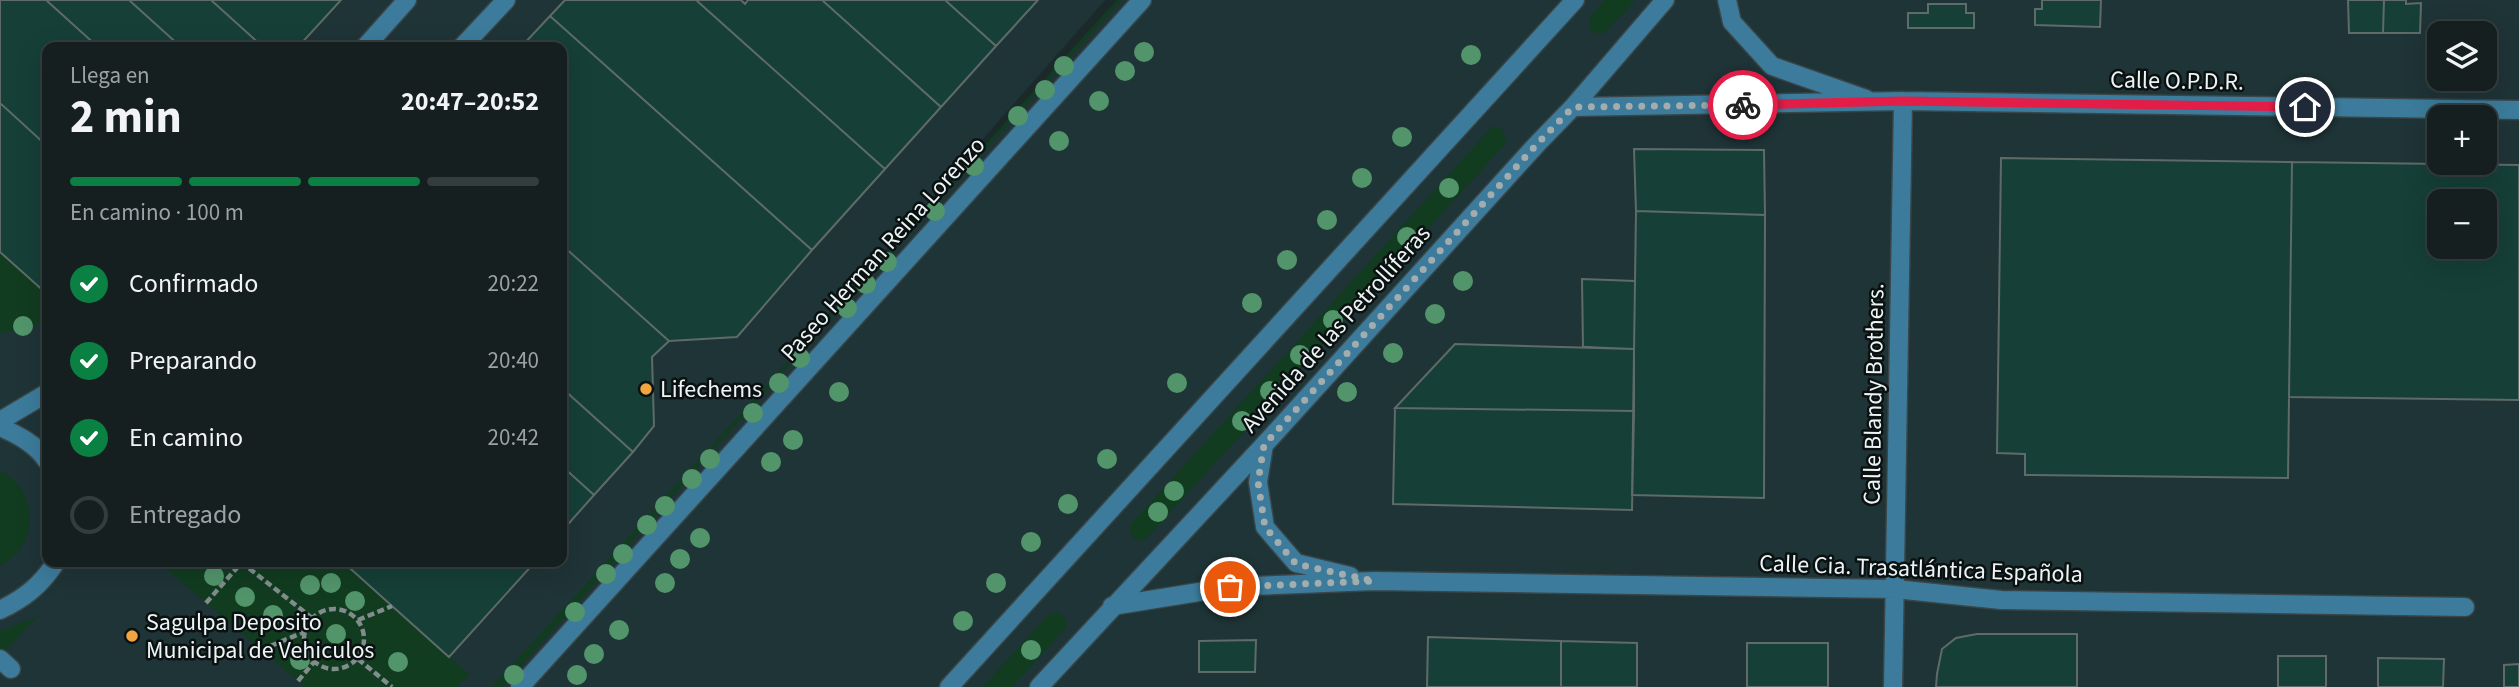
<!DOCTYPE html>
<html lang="es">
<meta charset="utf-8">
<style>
:root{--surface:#151f20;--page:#222c2d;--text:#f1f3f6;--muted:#9da2a5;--line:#343d3e;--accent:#0b8043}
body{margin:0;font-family:"Source Sans 3",sans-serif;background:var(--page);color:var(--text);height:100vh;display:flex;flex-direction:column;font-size:26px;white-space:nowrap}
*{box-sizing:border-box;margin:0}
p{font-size:23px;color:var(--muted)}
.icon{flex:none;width:38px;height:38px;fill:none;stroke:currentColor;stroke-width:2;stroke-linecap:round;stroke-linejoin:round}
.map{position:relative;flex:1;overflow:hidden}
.side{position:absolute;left:42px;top:42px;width:525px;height:525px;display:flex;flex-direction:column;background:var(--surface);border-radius:14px;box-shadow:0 7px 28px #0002,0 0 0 2px var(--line)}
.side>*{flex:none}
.buttons{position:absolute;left:2427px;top:21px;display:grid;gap:14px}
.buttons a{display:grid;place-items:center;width:70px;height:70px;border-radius:14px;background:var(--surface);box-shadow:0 7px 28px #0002,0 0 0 2px var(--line);font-size:35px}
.pin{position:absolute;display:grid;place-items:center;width:60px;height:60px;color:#fff;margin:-30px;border:4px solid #fff;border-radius:50%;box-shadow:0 2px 7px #0007}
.courier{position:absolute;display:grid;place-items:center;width:70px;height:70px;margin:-35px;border:5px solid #e11d48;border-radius:50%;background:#fff;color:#222;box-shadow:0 2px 9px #0007}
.summary em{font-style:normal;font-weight:700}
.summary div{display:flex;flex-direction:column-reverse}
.summary{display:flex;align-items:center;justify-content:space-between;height:119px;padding:0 28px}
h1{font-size:46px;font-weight:700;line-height:52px}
.bar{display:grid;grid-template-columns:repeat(4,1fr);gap:10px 7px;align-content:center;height:84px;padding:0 28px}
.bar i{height:9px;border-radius:5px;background:var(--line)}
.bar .active{background:var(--accent)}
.bar p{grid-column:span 4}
ol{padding:0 28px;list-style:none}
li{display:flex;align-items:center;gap:21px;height:77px}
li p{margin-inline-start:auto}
li .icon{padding:7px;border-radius:50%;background:var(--accent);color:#fff;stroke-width:4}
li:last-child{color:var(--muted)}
li i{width:38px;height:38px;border:4px solid var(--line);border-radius:50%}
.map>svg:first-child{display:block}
.built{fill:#1f3437;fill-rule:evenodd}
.green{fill:#113c20}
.building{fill:#153f37;stroke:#5e6b68;stroke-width:2;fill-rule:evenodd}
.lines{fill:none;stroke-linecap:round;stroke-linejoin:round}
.minor-casing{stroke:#394547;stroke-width:21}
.path{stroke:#818c8d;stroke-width:4.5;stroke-dasharray:7 3.5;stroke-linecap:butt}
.minor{stroke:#3c7b9b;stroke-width:18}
.tree{fill:#52956b}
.done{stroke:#a3adae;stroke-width:7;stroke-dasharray:0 12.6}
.route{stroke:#e11d48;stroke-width:9}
.poi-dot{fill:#f1a540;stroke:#0b1111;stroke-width:2.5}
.labels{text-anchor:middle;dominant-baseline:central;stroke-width:5;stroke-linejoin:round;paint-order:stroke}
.street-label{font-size:24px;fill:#ecf4f5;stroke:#0b1111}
.poi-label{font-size:24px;fill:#ecf4f5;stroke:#0b1111;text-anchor:start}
</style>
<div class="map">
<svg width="2519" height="687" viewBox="0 0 2519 687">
<rect width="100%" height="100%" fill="#1c292b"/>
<path class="built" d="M0,0H1105L773,378L1117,0H2519V687H0ZM2440,33H2485V79H2440ZM47,47H562V562H47ZM2440,117H2485V163H2440ZM2440,201H2485V247H2440Z"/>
<path class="green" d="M1117,0H1122L806,346L502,687H492Z
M1605,0H1635L1604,33L1597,34L1591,30L1589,18Z
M1493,126L1503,129L1506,143L1147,538L1142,541L1134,539L1129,530L1131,524Z
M0,252L47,294L46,320L26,329L0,333Z
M0,471C25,482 36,513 26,538C21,550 11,559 0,566Z
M158,562H342L469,674L457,687H305Z
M1057,612L1065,617L1067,624L1064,630L1012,687H983L1047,616Z
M38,616L0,656V631Z"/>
<path class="building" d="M0,0H46L98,47H47V146L0,103Z
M46,0H129L181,47H98Z
M129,0H211L263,47H181Z
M211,0H341L298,47H263Z
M565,0H696L885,169L812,250L550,16Z
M696,0H741L745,4L748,0H822L941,107L885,169Z
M822,0H945L996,46L941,107Z
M945,0H1038L996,46Z
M2042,0H2101L2100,27L2035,25V9H2042Z
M2348,0H2384L2383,33H2349Z
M2384,0H2406V4L2421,3L2420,33H2383Z
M1928,4H1966V13H1974V28H1908V13H1928Z
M550,16L812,250L737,337L669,341L562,245V47H521Z
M0,103L47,146V294L0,252Z
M1634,149L1764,150L1765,215L1636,211Z
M2001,158L2292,162L2288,478L2025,475V454L1997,453Z
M2292,162L2519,165V400L2289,397ZM2440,201H2485V247H2440Z
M1636,211L1765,215L1764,498L1632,495Z
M562,245L669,341L652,357L654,426L633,452L562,388Z
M1582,279L1635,281L1634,349L1583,347Z
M1455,344L1634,349V411L1395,408Z
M562,388L633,452L594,495L562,466Z
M1395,408L1634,411L1632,510L1393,504Z
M562,466L594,495L562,531Z
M343,562H535L449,657Z
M1977,634H2077V687H1936L1937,674L1942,649L1956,638Z
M1428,637L1561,641V687H1427Z
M1256,640L1255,672H1199V641Z
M1561,641L1637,643V687H1561Z
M1747,643H1828V687H1747Z
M2278,656H2326V687H2278Z
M2378,658L2444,659L2443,687H2378Z
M2519,664V687H2504V665Z"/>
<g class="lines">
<g class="minor-casing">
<path id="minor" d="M1727,0L1732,22L1772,66L1866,99
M365,47L407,0
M462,47L506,0
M1573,107L1903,101L2519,110
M0,421L47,393
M0,427C18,435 36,444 47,461
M1264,445L1258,482L1265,527L1296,563L1350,576
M1112,606L1230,587L1374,581L1895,589L2001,600L2465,607
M0,610C25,598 41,585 56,562
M0,659L11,669
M520,687L1142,0
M949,687L1575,0
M1039,687L1264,445L1538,143L1573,107L1665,0
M1893,687L1903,101"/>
</g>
<path class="path" d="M241,562L312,618
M206,603L242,562
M304 639a30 30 0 1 1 60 0a30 30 0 1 1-60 0Z
M358,620L392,606
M261,650L304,632
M358,659L392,687
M298,681L314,662"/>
<use href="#minor" class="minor"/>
</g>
<g class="tree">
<circle cx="1144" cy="52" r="10"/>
<circle cx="1471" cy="55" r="10"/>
<circle cx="1064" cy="66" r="10"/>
<circle cx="1125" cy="71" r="10"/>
<circle cx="1045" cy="90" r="10"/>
<circle cx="1099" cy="101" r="10"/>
<circle cx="1018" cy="116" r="10"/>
<circle cx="1402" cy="137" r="10"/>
<circle cx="1059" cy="141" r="10"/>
<circle cx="974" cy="166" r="10"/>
<circle cx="1362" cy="178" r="10"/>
<circle cx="1449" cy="188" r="10"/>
<circle cx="935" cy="211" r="10"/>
<circle cx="1327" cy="220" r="10"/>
<circle cx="1407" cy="237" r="10"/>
<circle cx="1287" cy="260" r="10"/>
<circle cx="887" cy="262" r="10"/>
<circle cx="1463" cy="281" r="10"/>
<circle cx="866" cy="284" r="10"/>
<circle cx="1252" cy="303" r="10"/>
<circle cx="847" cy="308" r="10"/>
<circle cx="1435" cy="314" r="10"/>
<circle cx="1333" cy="320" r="10"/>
<circle cx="23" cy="326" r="10"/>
<circle cx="1393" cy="353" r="10"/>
<circle cx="1300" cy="355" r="10"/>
<circle cx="800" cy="358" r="10"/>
<circle cx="779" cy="383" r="10"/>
<circle cx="1177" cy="383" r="10"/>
<circle cx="1270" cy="391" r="10"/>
<circle cx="839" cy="392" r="10"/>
<circle cx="1347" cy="392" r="10"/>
<circle cx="753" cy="413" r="10"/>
<circle cx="1242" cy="421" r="10"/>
<circle cx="793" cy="440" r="10"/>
<circle cx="710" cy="459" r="10"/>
<circle cx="1107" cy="459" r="10"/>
<circle cx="771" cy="462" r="10"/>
<circle cx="692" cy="479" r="10"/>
<circle cx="1174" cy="491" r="10"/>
<circle cx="1068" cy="504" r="10"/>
<circle cx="665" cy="506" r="10"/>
<circle cx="1158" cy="512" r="10"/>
<circle cx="647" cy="525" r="10"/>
<circle cx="700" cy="538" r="10"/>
<circle cx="1031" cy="542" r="10"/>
<circle cx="623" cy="554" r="10"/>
<circle cx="680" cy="559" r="10"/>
<circle cx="606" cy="574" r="10"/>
<circle cx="214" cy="576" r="10"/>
<circle cx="331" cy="583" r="10"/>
<circle cx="665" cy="583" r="10"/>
<circle cx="996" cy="583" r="10"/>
<circle cx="310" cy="585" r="10"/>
<circle cx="245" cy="597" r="10"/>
<circle cx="355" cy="601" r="10"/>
<circle cx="575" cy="612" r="10"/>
<circle cx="273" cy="615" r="10"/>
<circle cx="963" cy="621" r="10"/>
<circle cx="619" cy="630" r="10"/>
<circle cx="336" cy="634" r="10"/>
<circle cx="1031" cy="650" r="10"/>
<circle cx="594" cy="654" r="10"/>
<circle cx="300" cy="660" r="10"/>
<circle cx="398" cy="662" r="10"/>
<circle cx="514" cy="675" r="10"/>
<circle cx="577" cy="675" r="10"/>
</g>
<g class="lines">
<path class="done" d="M1230,587L1374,581L1296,564L1265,527L1258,482L1264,445L1538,143L1573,107L1743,105"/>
<path class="route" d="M1743,105L1903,101L2305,107"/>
</g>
<g class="poi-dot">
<circle cx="646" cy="389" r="7"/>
<circle cx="132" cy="636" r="7"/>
</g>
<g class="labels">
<g class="street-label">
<text transform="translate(2177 81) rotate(1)">Calle O.P.D.R.</text>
<text transform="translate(883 249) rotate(-48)">Paseo Herman Reina Lorenzo</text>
<text transform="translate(1336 329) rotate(-48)">Avenida de las Petrollíferas</text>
<text transform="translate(1874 394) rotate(-89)">Calle Blandy Brothers.</text>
<text transform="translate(1921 569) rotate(2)">Calle Cia. Trasatlántica Española</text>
</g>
<g class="poi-label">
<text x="660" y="389">Lifechems</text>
<text x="146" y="622">Sagulpa Deposito<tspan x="146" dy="28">Municipal de Vehiculos</tspan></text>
</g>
</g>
</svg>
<div class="buttons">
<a><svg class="icon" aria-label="layers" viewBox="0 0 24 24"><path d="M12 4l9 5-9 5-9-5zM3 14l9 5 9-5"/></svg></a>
<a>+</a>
<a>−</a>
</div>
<div class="pin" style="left:1230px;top:587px;background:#ea580c"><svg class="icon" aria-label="bag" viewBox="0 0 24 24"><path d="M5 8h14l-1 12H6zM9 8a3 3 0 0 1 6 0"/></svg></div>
<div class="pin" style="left:2305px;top:107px;background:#1f2937"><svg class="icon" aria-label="home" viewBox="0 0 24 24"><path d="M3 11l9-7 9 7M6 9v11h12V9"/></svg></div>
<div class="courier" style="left:1743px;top:105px"><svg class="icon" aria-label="bike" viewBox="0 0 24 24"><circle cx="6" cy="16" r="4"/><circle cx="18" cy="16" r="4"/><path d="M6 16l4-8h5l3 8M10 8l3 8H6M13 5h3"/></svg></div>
<section class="side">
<div class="summary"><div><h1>2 min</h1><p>Llega en</p></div><em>20:47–20:52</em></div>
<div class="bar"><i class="active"></i><i class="active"></i><i class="active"></i><i></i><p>En camino · 100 m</p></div>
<ol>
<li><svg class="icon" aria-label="check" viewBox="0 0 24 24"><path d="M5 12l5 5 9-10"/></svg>Confirmado<p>20:22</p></li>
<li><svg class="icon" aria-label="check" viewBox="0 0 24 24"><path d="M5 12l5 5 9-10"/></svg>Preparando<p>20:40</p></li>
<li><svg class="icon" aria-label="check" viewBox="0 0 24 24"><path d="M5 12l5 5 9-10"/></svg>En camino<p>20:42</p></li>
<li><i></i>Entregado</li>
</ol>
</section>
</div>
